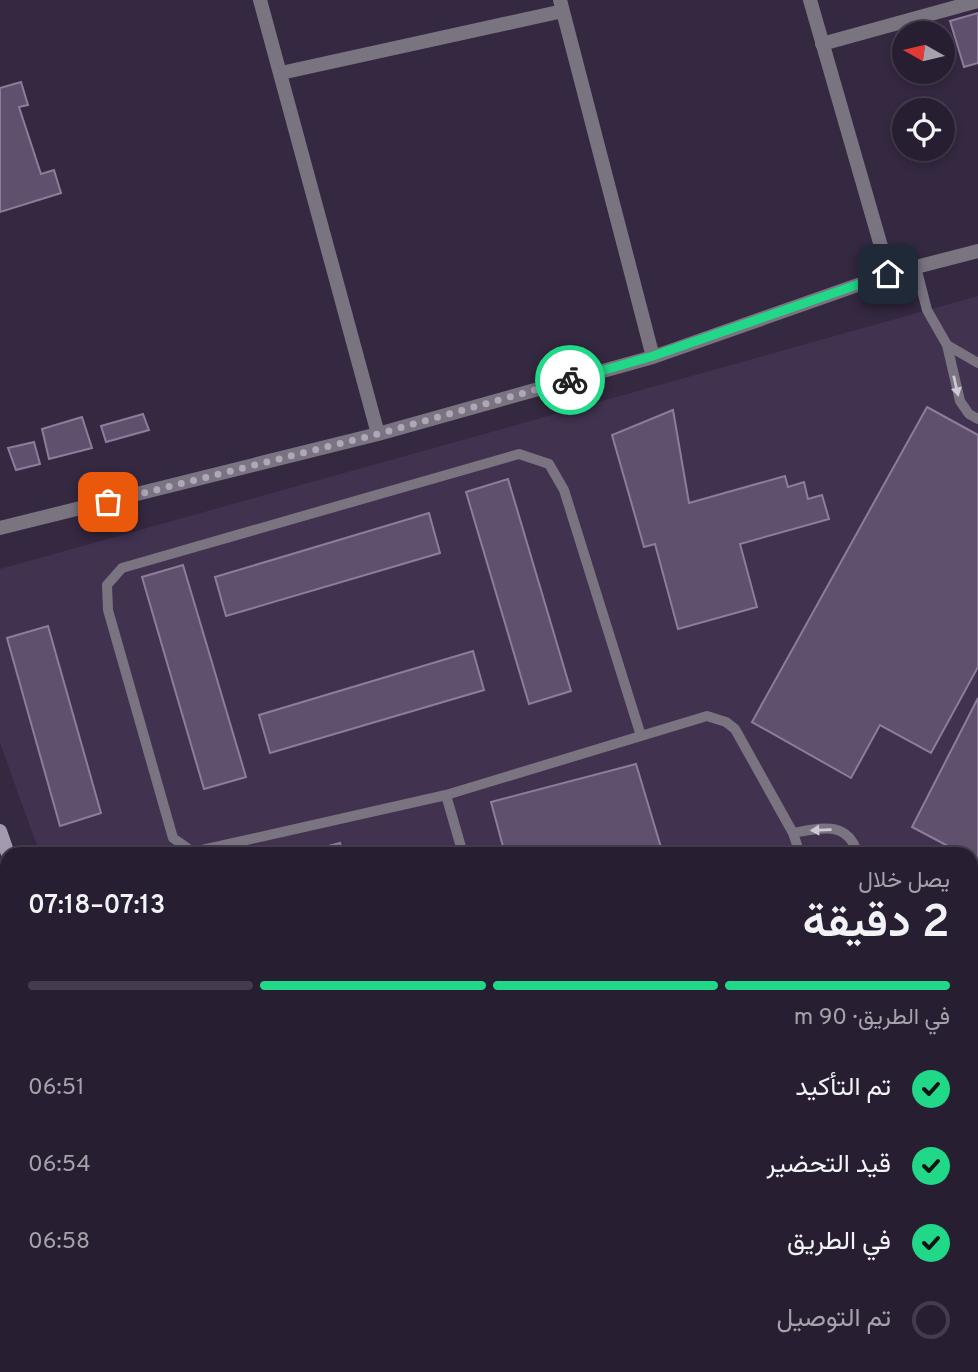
<!DOCTYPE html>
<html lang="ar">
<meta charset="utf-8">
<style>
:root{--surface:#281e31;--page:#302739;--text:#f1f3f6;--muted:#a5a2ab;--line:#443c4d;--accent:#20d887}
body{margin:0;font-family:Overpass,Vazirmatn,sans-serif;background:var(--page);color:var(--text);direction:rtl;height:100vh;display:flex;flex-direction:column;font-size:26px;white-space:nowrap}
*{box-sizing:border-box;margin:0}
p{font-size:23px;color:var(--muted)}
.icon{flex:none;width:38px;height:38px;fill:none;stroke:currentColor;stroke-width:2;stroke-linecap:round;stroke-linejoin:round}
.map{position:relative;flex:1;overflow:hidden;direction:ltr}
.sheet{position:absolute;left:0px;top:847px;width:978px;height:525px;display:flex;flex-direction:column;background:var(--surface);border-radius:21px 21px 0 0;box-shadow:0 4px 10px #0003,0 0 0 2px var(--line);direction:rtl}
.sheet>*{flex:none}
.needle{width:46px;rotate:278deg}
.fabs{position:absolute;left:892px;top:21px;display:grid;gap:14px}
.fabs a{display:grid;place-items:center;width:63px;height:63px;border-radius:50%;background:var(--surface);box-shadow:0 4px 10px #0003,0 0 0 2px var(--line);font-size:35px}
.pin{position:absolute;display:grid;place-items:center;width:60px;height:60px;color:#fff;margin:-30px;border-radius:14px;box-shadow:0 4px 10px #0006}
.courier{position:absolute;display:grid;place-items:center;width:70px;height:70px;margin:-35px;border:5px solid #20d887;border-radius:50%;background:#fff;color:#222;box-shadow:0 2px 9px #0007}
.summary em{font-style:normal;font-weight:600}
.summary div{display:flex;flex-direction:column-reverse}
.summary{display:flex;align-items:center;justify-content:space-between;height:119px;padding:0 28px}
h1{font-size:46px;font-weight:600;line-height:52px}
.bar{display:grid;grid-template-columns:repeat(4,1fr);gap:10px 7px;align-content:center;height:84px;padding:0 28px}
.bar i{height:9px;border-radius:5px;background:var(--line)}
.bar .current{background:var(--accent)}
.bar p{grid-column:span 4}
ol{padding:0 28px;list-style:none}
li{display:flex;align-items:center;gap:21px;height:77px}
li p{margin-inline-start:auto}
li .icon{padding:7px;border-radius:50%;background:var(--accent);color:#111;stroke-width:4}
li:last-child{color:var(--muted)}
li i{width:38px;height:38px;border:4px solid var(--line);border-radius:50%}
.map>svg:first-child{display:block}
.built{fill:#413250}
.building{fill:#5f516d;stroke:#8c7e9b;stroke-width:2}
.lines{fill:none;stroke-linecap:round;stroke-linejoin:round}
.service{stroke:#7a7480;stroke-width:10}
.minor{stroke:#7a7480;stroke-width:14}
.secondary{stroke:#a49aaf;stroke-width:14}
.oneway{fill:#cec7d6}
.done{stroke:#b0a6ba;stroke-width:7;stroke-dasharray:0 12.6}
.route{stroke:#20d887;stroke-width:9}
</style>
<div class="map">
<svg width="978" height="1372" viewBox="0 0 978 1372">
<rect width="100%" height="100%" fill="#352841"/>
<path class="built" d="M978,296V1372H226L223,1365H971V854H40L0,743V569Z"/>
<path class="building" d="M978,13V63L964,67L950,21Z
M21,82L28,105L19,107L41,174L54,170L61,193L0,212V88Z
M927,407L978,435V667L931,753L880,725L851,778L752,722Z
M673,410L689,503L785,476L788,487L804,482L808,499L822,495L829,519L740,544L757,607L678,629L655,544L644,547L612,435Z
M143,414L149,430L106,442L101,426Z
M82,417L92,448L49,459L42,429Z
M34,442L40,464L16,470L8,448Z
M508,479L571,691L529,704L466,492Z
M429,513L440,553L226,616L215,577Z
M183,565L246,777L204,789L142,577Z
M48,626L101,813L60,826L7,638Z
M473,651L484,690L270,753L259,715Z
M978,698V862L971,858V854H963L912,827Z
M636,764L663,854H505L491,802Z
M340,843L343,854H298Z
M291,1365H356L358,1372H293Z
M389,1365H481L483,1372H391Z
M488,1365H542L544,1372H491Z
M656,1365H719L720,1368L707,1372H658Z"/>
<g class="lines">
<path class="service" d="M916,267L927,310L947,345L978,363
M947,345L960,401L969,414L978,419
M446,795L707,716L726,722L735,729L793,833
M463,854L446,795L193,852L173,838L108,610L107,585L122,568L519,454L549,464L564,490L641,736
M800,854L793,833C822,828 847,820 858,854
M971,936L978,939
M0,1108L7,1106
M971,1144L978,1141
M971,1192L978,1214
M971,1266L978,1263
M604,1365L606,1372
M966,1365L968,1372"/>
<path class="minor" d="M260,0L378,434
M560,0L653,357
M810,0L889,274
M822,44L978,1
M281,73L563,11
M0,528L378,434L653,357L889,274L978,251"/>
<path class="secondary" d="M0,831L8,854
M0,1065L7,1084
M109,1365L111,1372
M191,1365L193,1372"/>
</g>
<defs><path id="oneway-solid" d="M-6-.8H1V-3.2L6.5 0L1 3.2V.8H-6Z" transform="scale(1.75)"/></defs>
<g class="oneway">
<use href="#oneway-solid" transform="translate(956 386) rotate(77)"/>
<use href="#oneway-solid" transform="translate(821 830) rotate(178)"/>
</g>
<g class="lines">
<path class="done" d="M108,502L378,434L570,380"/>
<path class="route" d="M570,380L653,356L888,274"/>
</g>
</svg>
<div class="fabs">
<a><svg class="needle" viewBox="-14 -14 28 28"><path d="M0-13l5 13h-10z" fill="#e53935"/><path d="M0 13l5-13h-10z" fill="#a5a2ab"/></svg></a>
<a><svg class="icon" aria-label="locate" viewBox="0 0 24 24"><circle cx="12" cy="12" r="6"/><path d="M12 2v4M12 18v4M2 12h4M18 12h4"/></svg></a>
</div>
<div class="pin" style="left:108px;top:502px;background:#ea580c"><svg class="icon" aria-label="bag" viewBox="0 0 24 24"><path d="M5 8h14l-1 12H6zM9 8a3 3 0 0 1 6 0"/></svg></div>
<div class="pin" style="left:888px;top:274px;background:#1f2937"><svg class="icon" aria-label="home" viewBox="0 0 24 24"><path d="M3 11l9-7 9 7M6 9v11h12V9"/></svg></div>
<div class="courier" style="left:570px;top:380px"><svg class="icon" aria-label="bike" viewBox="0 0 24 24"><circle cx="6" cy="16" r="4"/><circle cx="18" cy="16" r="4"/><path d="M6 16l4-8h5l3 8M10 8l3 8H6M13 5h3"/></svg></div>
<section class="sheet">
<div class="summary"><div><h1>2 دقيقة</h1><p>يصل خلال</p></div><em>07:13–07:18</em></div>
<div class="bar"><i class="current"></i><i class="current"></i><i class="current"></i><i></i><p>في الطريق · 90 m</p></div>
<ol>
<li><svg class="icon" aria-label="check" viewBox="0 0 24 24"><path d="M5 12l5 5 9-10"/></svg>تم التأكيد<p>06:51</p></li>
<li><svg class="icon" aria-label="check" viewBox="0 0 24 24"><path d="M5 12l5 5 9-10"/></svg>قيد التحضير<p>06:54</p></li>
<li><svg class="icon" aria-label="check" viewBox="0 0 24 24"><path d="M5 12l5 5 9-10"/></svg>في الطريق<p>06:58</p></li>
<li><i></i>تم التوصيل</li>
</ol>
</section>
</div>
